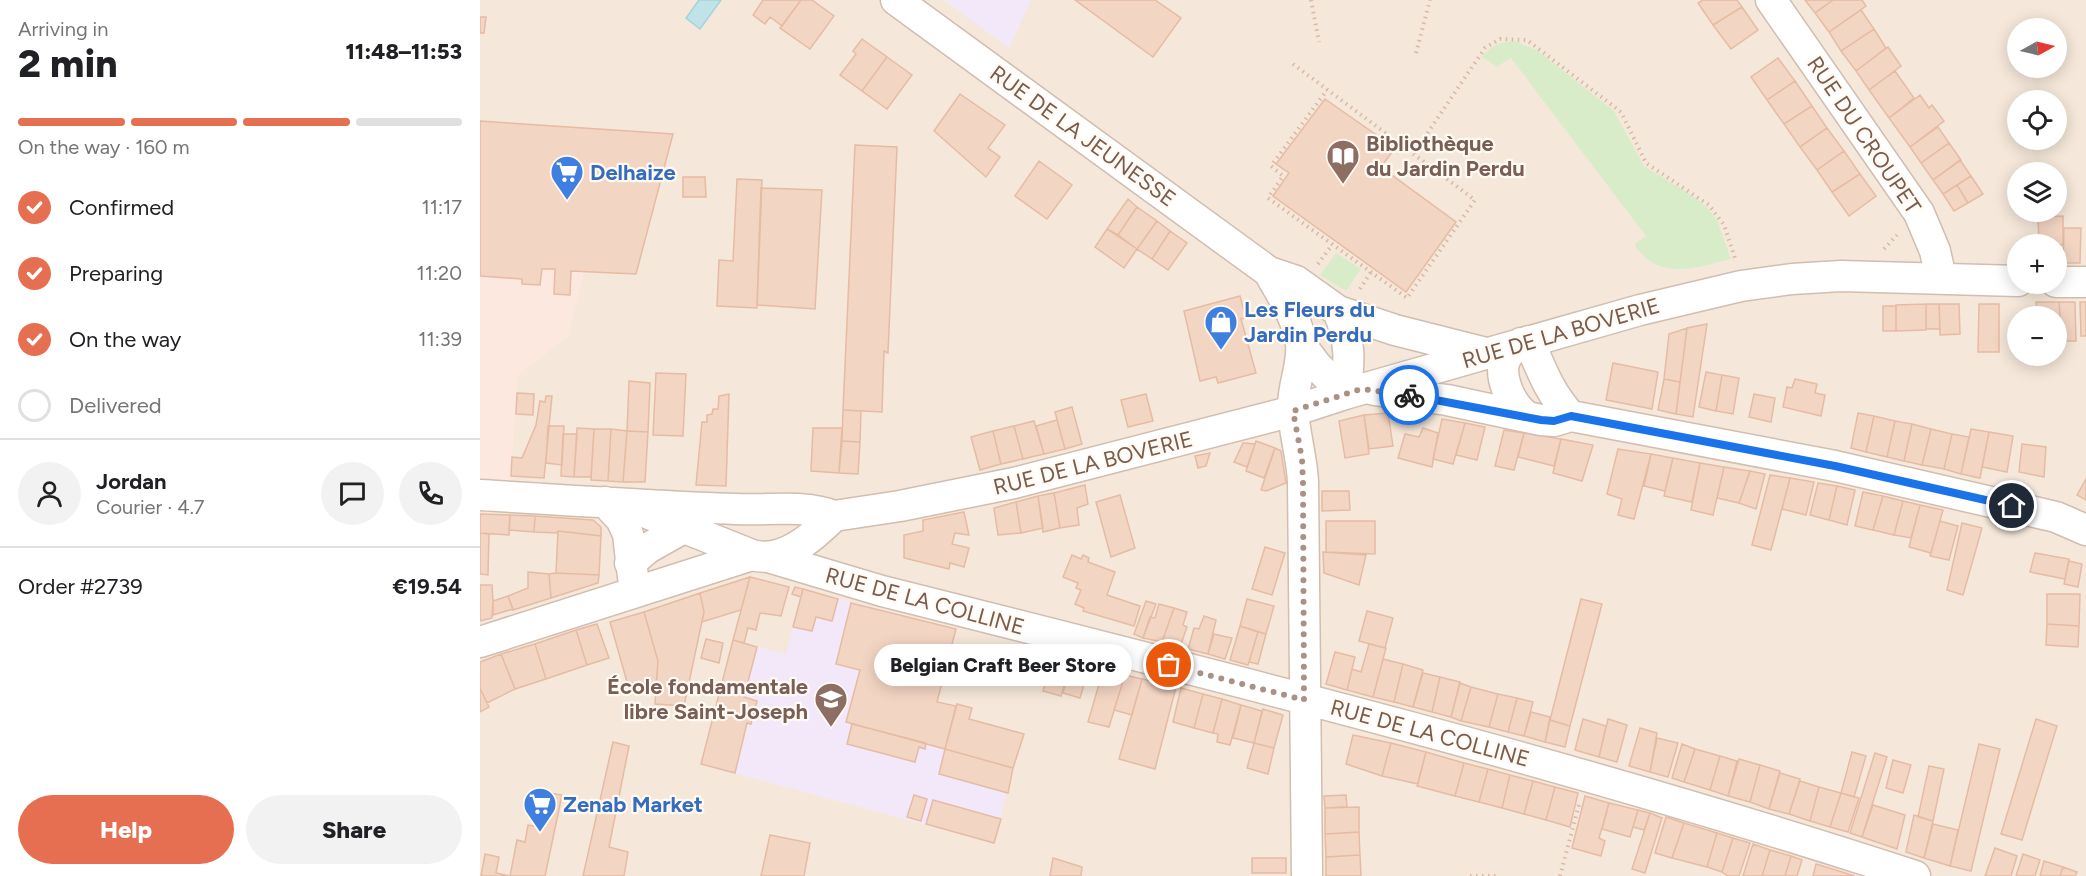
<!DOCTYPE html>
<meta charset="utf-8">
<style>
:root{--surface:#fff;--page:#f2f2f2;--text:#202124;--muted:#757577;--line:#e0e0e0;--accent:#e76f51}
body{margin:0;font-family:Figtree,sans-serif;background:var(--page);color:var(--text);height:100vh;display:flex;flex-direction:column;font-size:22px;white-space:nowrap}
*{box-sizing:border-box;margin:0}
p{font-size:20px;color:var(--muted)}
.icon{flex:none;width:33px;height:33px;fill:none;stroke:currentColor;stroke-width:2;stroke-linecap:round;stroke-linejoin:round}
.map{position:relative;flex:1;overflow:hidden}
.panel{display:flex;flex-direction:column;background:var(--surface);width:480px}
.panel>*{flex:none}
.needle{width:39px;rotate:82deg}
.tools{position:absolute;left:1527px;top:18px;display:grid;gap:12px}
.tools a{display:grid;place-items:center;width:60px;height:60px;border-radius:50%;background:var(--surface);box-shadow:0 3px 15px #0003;font-size:30px}
.pin{position:absolute;display:grid;place-items:center;width:51px;height:51px;color:#fff;margin:-26px;border:3px solid #fff;border-radius:50%;box-shadow:0 2px 6px #0007}
.courier{position:absolute;display:grid;place-items:center;width:60px;height:60px;margin:-30px;border:4px solid #1a73e8;border-radius:50%;background:#fff;color:#222;box-shadow:0 2px 8px #0007}
.bubble{position:absolute;height:42px;border-radius:21px;background:var(--surface);box-shadow:0 3px 15px #0003;font-size:20px;font-weight:800;line-height:42px;text-align:center}
.overview em{font-style:normal;font-weight:800}
.overview div{display:flex;flex-direction:column-reverse}
.overview{display:flex;align-items:center;justify-content:space-between;height:102px;padding:0 18px}
h1{font-size:39px;font-weight:800;line-height:45px}
.bar{display:grid;grid-template-columns:repeat(4,1fr);gap:9px 6px;align-content:center;height:72px;padding:0 18px}
.bar i{height:8px;border-radius:4px;background:var(--line)}
.bar .on{background:var(--accent)}
.bar p{grid-column:span 4}
.line{display:flex;align-items:center;gap:15px;padding:0 18px;border-top:2px solid var(--line)}
.line div{flex:1}
.round{display:grid;place-items:center;flex:none;width:63px;height:63px;border-radius:32px;background:var(--page)}
ol{padding:0 18px;list-style:none}
li{display:flex;align-items:center;gap:18px;height:66px}
li p{margin-inline-start:auto}
li .icon{padding:6px;border-radius:50%;background:var(--accent);color:#fff;stroke-width:4}
li:last-child{color:var(--muted)}
li i{width:33px;height:33px;border:3px solid var(--line);border-radius:50%}
.button{display:flex;gap:12px;margin-top:auto;padding:12px 18px}
.button a{flex:1;height:69px;border-radius:36px;background:var(--accent);color:#fff;font-size:24px;font-weight:800;line-height:69px;text-align:center}
.button a+a{background:var(--page);color:var(--text)}
main{display:flex;flex:1;min-height:0}
.map>svg:first-child{display:block}
.residential{fill:#f5e8da;fill-rule:evenodd}
.commercial{fill:#fde8e0}
.education{fill:#f3e8fa}
.green{fill:#d8ecc9}
.water{fill:#bfe3e8;stroke:#a5d3da;stroke-width:1.5}
.building{fill:#f3d5c3;stroke:#e6bba3;stroke-width:1.5}
.lines{fill:none;stroke-linecap:round;stroke-linejoin:round}
.minor-casing{stroke:#d1beb0;stroke-width:33}
.path{stroke:#d9b8a5;stroke-width:4;stroke-dasharray:1.5 4.5;stroke-linecap:butt}
.minor{stroke:#fff;stroke-width:30}
.done{stroke:#a89285;stroke-width:6;stroke-dasharray:0 10.8}
.route{stroke:#1a73e8;stroke-width:8}
.labels{text-anchor:middle;dominant-baseline:central;stroke-width:4.5;stroke-linejoin:round;paint-order:stroke}
.street-label{font-size:22px;fill:#7a5c4d;stroke:#fffaf3}
.education-label{font-size:22px;font-weight:bold;fill:#785e54;stroke:#fffaf3;text-anchor:start}
.shop-label{font-size:22px;font-weight:bold;fill:#366cbe;stroke:#fffaf3;text-anchor:start}
</style>
<main>
<section class="panel">
<div class="overview"><div><h1>2 min</h1><p>Arriving in</p></div><em>11:48–11:53</em></div>
<div class="bar"><i class="on"></i><i class="on"></i><i class="on"></i><i></i><p>On the way · 160 m</p></div>
<ol>
<li><svg class="icon" aria-label="check" viewBox="0 0 24 24"><path d="M5 12l5 5 9-10"/></svg>Confirmed<p>11:17</p></li>
<li><svg class="icon" aria-label="check" viewBox="0 0 24 24"><path d="M5 12l5 5 9-10"/></svg>Preparing<p>11:20</p></li>
<li><svg class="icon" aria-label="check" viewBox="0 0 24 24"><path d="M5 12l5 5 9-10"/></svg>On the way<p>11:39</p></li>
<li><i></i>Delivered</li>
</ol>
<div class="line" style="height:108px"><a class="round"><svg class="icon" aria-label="person" viewBox="0 0 24 24"><circle cx="12" cy="8" r="4"/><path d="M4 21q1-7 8-7t8 7"/></svg></a><div><b>Jordan</b><p>Courier · 4.7</p></div><a class="round"><svg class="icon" aria-label="chat" viewBox="0 0 24 24"><path d="M4 5h16v11H9l-5 4z"/></svg></a><a class="round"><svg class="icon" aria-label="phone" viewBox="0 0 24 24"><path d="M5 4h4l2 5-3 2q2 4 5 5l2-3 5 2v4C11 20 4 13 5 4z"/></svg></a></div>
<div class="line" style="height:78px"><div>Order #2739</div><b>€19.54</b></div>
<div class="button"><a>Help</a><a>Share</a></div>
</section>
<div class="map">
<svg width="1606" height="876" viewBox="0 0 1606 876">
<rect width="100%" height="100%" fill="#fdf6ec"/>
<path class="residential" d="M0,0H1606V876H0ZM1538,28H1576V68H1538ZM1538,100H1576V140H1538ZM1538,172H1576V212H1538ZM1538,244H1576V284H1538ZM1538,316H1576V356H1538Z"/>
<path class="commercial" d="M0,121L193,134L156,274L104,271L88,336L38,375L30,483L0,481Z"/>
<path class="education" d="M464,0H551L529,48Z
M323,589L476,629L457,701L476,706L465,749L533,768L514,843L221,764L253,640L306,654Z"/>
<path class="green" d="M1035,41L1058,51L1134,111L1164,166L1211,195L1226,206L1237,220L1251,259C1224,265 1191,279 1166,258C1161,253 1156,249 1155,244L1166,236L1031,58L1017,67L1002,57C1011,45 1021,42 1035,41Z
M856,253L881,269L866,291L840,275Z"/>
<path class="water" d="M219,0H241L220,29L206,18Z"/>
<path class="building" d="M283,0H321L302,26L290,17L285,24L273,15Z
M321,0H332L354,16L330,49L300,28Z
M595,0H675L701,18L673,57Z
M1223,0H1257L1262,7L1233,25L1218,3Z
M1325,0H1353L1335,13Z
M1353,0H1382L1386,6L1349,32L1335,13Z
M1262,7L1278,30L1251,49L1233,25Z
M1381,10L1394,29L1361,51L1349,32Z
M0,17H6L4,33H0Z
M1394,29L1406,48L1376,71L1361,51Z
M382,39L407,57L382,91L360,75L376,54L373,51Z
M1408,47L1421,66L1389,90L1376,71Z
M407,57L432,75L407,109L382,91Z
M1298,58L1315,81L1287,100L1271,77Z
M1415,71L1434,98L1409,118L1389,90Z
M1315,81L1332,106L1304,124L1287,100Z
M480,94L525,125L508,148L520,157L506,177L454,131Z
M1440,95L1449,108L1452,105L1464,121L1430,147L1409,118Z
M845,99L915,148L901,167L976,222L926,292L793,196L809,173L796,164Z
M1332,106L1347,128L1320,147L1304,124Z
M0,121L193,134L156,274L91,271L90,295L74,294L75,269H62L60,285L42,284V279L0,276Z
M1458,127L1469,143L1441,163L1430,147Z
M1347,128L1364,151L1337,170L1320,147Z
M1469,143L1481,160L1453,180L1441,163Z
M375,145L417,147L408,353L404,351L402,412L363,410Z
M1364,151L1380,174L1352,192L1337,170Z
M1480,160L1491,176L1463,194L1453,180Z
M559,161L592,185L567,219L535,196Z
M1380,174L1396,196L1369,216L1352,192Z
M1491,176L1503,194L1488,203L1477,185Z
M203,177H225L226,197H203Z
M257,179L282,180L277,308L237,306L239,260L253,261Z
M1477,185L1488,203L1474,211L1463,194Z
M281,188L342,190L335,309L277,305Z
M648,199L657,207L638,235L627,229Z
M657,207L677,221L657,249L638,235Z
M1583,216V245L1559,244L1558,217Z
M677,221L690,231L672,259L657,249Z
M1584,228H1601L1600,263H1583Z
M627,229L657,249L644,268L615,247Z
M690,231L707,243L688,270L672,259Z
M760,296L766,318L761,319L776,373L738,383L736,377L720,381L704,311Z
M1556,302H1579L1582,341H1576V316H1558Z
M1579,302H1595L1596,341H1582Z
M1600,302H1606V336H1601Z
M1446,304V330L1416,331V305Z
M1446,304H1459L1460,329H1446Z
M1459,304H1479L1480,334L1460,335Z
M1499,304H1519V352H1498Z
M1403,306H1416V331H1403Z
M1227,324L1213,417L1196,414L1207,328Z
M1207,328L1200,382L1184,379L1189,334Z
M1133,363L1178,372L1172,409L1126,400Z
M1226,372L1242,375L1236,411L1219,407Z
M176,373L206,374L203,436L173,435Z
M1242,375L1259,378L1253,414L1236,411Z
M1184,379L1200,382L1196,414L1178,410Z
M1315,379L1337,384L1335,393L1345,395L1341,416L1303,407L1307,387L1312,388Z
M149,381L170,383L168,432L147,431Z
M37,393L54,394L53,415L36,414Z
M249,394L246,486L216,485L222,422H227V415L232,414L233,409H238L239,396Z
M666,394L673,421L648,427L641,400Z
M1274,394L1295,398L1291,422L1269,417Z
M66,396H72L64,478L31,476L32,457L42,458L56,425L60,401L65,402Z
M592,407L602,444L585,449L575,412Z
M363,410L381,411L380,442L362,441Z
M908,413L913,446L889,449L884,415Z
M1378,413L1394,416L1386,452L1371,448Z
M884,415L889,454L865,458L859,421Z
M1394,416L1415,421L1407,457L1386,452Z
M962,419L985,423L973,464L953,459Z
M577,420L585,449L564,454L556,426Z
M554,421L564,454L543,459L534,426Z
M1415,421L1432,424L1424,461L1407,457Z
M985,423L1005,427L997,460L976,455Z
M1432,424L1451,429L1442,465L1424,461Z
M68,426H84L82,465L66,463Z
M534,426L543,459L521,464L513,431Z
M97,428L114,429L111,477H94Z
M333,428H362L359,473L331,471Z
M943,428L958,433L952,467L918,458L925,434L939,437Z
M114,429H131L128,481L111,480Z
M131,429L147,431L143,482L128,481Z
M1451,429L1472,434L1464,469L1442,465Z
M1491,429L1509,432L1500,478L1481,474Z
M1024,430L1044,433L1034,470L1015,466Z
M147,431L168,432L165,482H143Z
M513,431L521,464L500,470L491,437Z
M1509,432L1533,436L1527,472L1502,467Z
M1044,433L1081,439L1074,466L1038,457Z
M83,434H97L94,477L81,476Z
M1472,434L1489,437L1481,474L1464,469Z
M1081,439L1113,445L1102,481L1073,473Z
M362,441L380,442L378,474L359,473Z
M776,441L795,448L784,478L766,471Z
M763,443L775,444L767,467L754,462Z
M1542,444L1566,447L1564,477L1539,472Z
M795,448L801,451L806,483L786,491L781,490Z
M1138,449L1171,454L1154,519L1138,515L1142,499L1127,494Z
M730,453L726,466L718,468L715,456Z
M1171,454L1193,458L1185,491L1164,486Z
M1193,458L1220,463L1212,502L1184,496Z
M1220,463L1244,467L1233,515L1211,510Z
M1244,467L1270,471L1259,503L1237,498Z
M1270,471L1285,474L1276,509L1259,503Z
M1290,475L1310,478L1291,550L1272,545Z
M1310,478L1334,482L1326,515L1302,509Z
M1606,479V500L1597,495Z
M1338,483L1357,486L1349,520L1330,515Z
M605,485L608,504L597,508L599,525L580,528L574,493Z
M1357,486L1375,490L1367,525L1349,520Z
M842,491H869L870,510L842,511Z
M1383,492L1403,496L1393,530L1375,526Z
M574,493L580,528L563,532L558,496Z
M640,495L655,548L631,557L616,502Z
M558,496L563,528L541,533L536,502Z
M1403,496L1423,501L1414,535L1393,530Z
M1423,501L1440,505L1431,538L1414,535Z
M536,502L541,533L518,535L514,508Z
M1440,505L1463,510L1451,553L1429,547Z
M484,512L489,535L475,533L472,544L489,548L484,567L470,563L469,569L424,558V535L443,531V520Z
M0,514L30,515L29,535L0,533Z
M30,515L55,516L54,532L29,530Z
M55,516L113,520L121,527V536L78,531L77,533L54,532Z
M846,521H895V554L846,552Z
M1460,521L1478,526L1469,560L1450,556Z
M1482,523L1502,528L1483,595L1467,590Z
M78,531L121,536L119,575L76,573Z
M0,533L9,534L8,575L0,574Z
M785,547L805,553L792,595L772,589Z
M843,552L886,555L879,585L844,573Z
M1555,553L1589,559L1585,579L1550,572Z
M592,555L601,559L603,555L609,558L608,562L635,572L627,595L660,606L654,626L603,611L604,608L595,604L601,590L596,588L598,583L583,577Z
M1589,561L1602,564L1598,587L1584,584Z
M48,572L69,574L71,598L33,610L28,596L48,588Z
M69,574L76,573L119,575L118,583L71,598Z
M270,577L309,587L301,616L280,613L276,630L268,628L264,643L253,640Z
M270,577L261,610L222,622L224,612L220,593Z
M0,585H12L13,601L12,618L0,621Z
M315,587L323,589L321,597L312,594Z
M323,589L358,599L352,621L336,617L332,631L313,627Z
M220,593L224,612L204,706L175,704L178,661L164,612Z
M1567,594H1600L1599,626L1567,624Z
M28,596L33,609L13,615V601Z
M767,599L794,606L786,634L760,626Z
M1101,599L1122,604L1090,726L1070,720Z
M666,601L676,604L663,638L654,634Z
M371,603L476,629L457,702L476,706L465,749L366,722L380,670L356,664Z
M679,604L694,608L682,642L663,638L670,617L675,618Z
M694,608L707,612L703,625L707,627L700,647L682,642Z
M887,611L913,618L905,648L879,641Z
M164,612L178,661L176,686L147,682L130,622Z
M724,616L736,620L728,654L708,649L714,628L719,629Z
M117,624L129,658L107,665L96,630Z
M1567,624L1599,626L1598,647L1566,645Z
M760,626L778,632L768,665L750,660Z
M96,630L107,665L66,679L55,644Z
M778,632L786,634L778,664L769,662Z
M734,634L752,638L745,659L728,654Z
M226,639L243,643L239,663L221,658Z
M253,640L277,647L264,697L277,701L271,724L267,723L255,773L221,764Z
M55,644L66,679L35,689L21,654Z
M889,644L906,648L893,697L867,690L872,669L881,672Z
M855,652L875,657L867,690L846,684Z
M21,654L35,689L7,703L0,688V662Z
M573,655L592,660L581,696L563,691Z
M903,659L923,664L914,702L893,697Z
M592,660L610,665L600,698L583,693Z
M923,664L943,670L933,707L914,702Z
M624,667L645,675L629,727L608,722Z
M943,673L960,677L952,712L933,707Z
M645,675L662,679L652,715L634,710Z
M960,677L980,682L971,717L952,712Z
M662,679L696,687L675,769L639,759Z
M980,683L991,687L981,721L971,717Z
M991,687L1018,694L1009,727L981,721Z
M0,688L9,707L0,712Z
M701,688L723,694L714,728L693,722Z
M723,694L742,699L733,733L714,728Z
M1018,694L1037,698L1028,732L1009,727Z
M1037,698L1053,702L1044,736L1028,732Z
M742,699L761,705L750,745L737,742L738,734L733,733Z
M477,704L492,708L489,719L544,734L533,768L465,749Z
M761,705L782,711L774,743L753,738Z
M783,709L803,715L794,748L774,743Z
M1051,712L1070,717L1065,742L1044,736Z
M1103,719L1126,726L1119,757L1095,750Z
M1128,719L1147,725L1137,762L1119,757Z
M1556,719L1577,726L1542,840L1521,834Z
M1070,720L1090,726L1085,747L1065,742Z
M372,724L446,743L445,749L439,747L435,762L367,744Z
M1160,728L1177,733L1170,772L1149,766Z
M873,735L911,743L902,776L866,764Z
M1177,738L1198,743L1188,777L1170,772Z
M133,742L149,746L129,847L148,852L144,876H103Z
M774,743L794,748L788,774L767,768Z
M911,743L946,752L938,784L902,776Z
M1202,744L1215,749L1204,782L1192,778Z
M1499,744L1520,749L1491,871L1470,866Z
M465,749L533,768L528,793L459,774Z
M1215,749L1240,756L1230,790L1204,782Z
M946,752L984,763L975,796L937,786Z
M1372,752L1386,756L1374,797L1361,793Z
M1395,753L1407,757L1382,837L1370,833Z
M1240,756L1257,761L1248,796L1230,790Z
M1259,759L1280,765L1270,802L1248,796Z
M1413,760L1431,765L1423,793L1406,788Z
M984,763L1008,769L999,802L975,796Z
M1280,765L1300,771L1289,809L1270,802Z
M1449,766L1464,769L1453,821L1438,817Z
M1008,769L1030,775L1022,808L999,802Z
M1300,773L1320,779L1309,814L1289,809Z
M1030,775L1053,781L1044,814L1022,808Z
M1053,781L1075,787L1066,820L1044,814Z
M1320,781L1339,787L1330,821L1309,814Z
M1075,787L1098,793L1090,827L1066,820Z
M1339,787L1361,793L1350,827L1330,821Z
M59,791L82,795L65,876H30L37,840L45,842L48,825L59,827L60,823L53,821Z
M1361,793L1379,798L1368,832L1350,827Z
M434,795L447,799L441,821L427,817Z
M866,795L867,807L845,808L844,796Z
M1105,796L1129,803L1119,838L1125,841L1121,856L1092,848Z
M453,800L521,819L514,843L446,824Z
M1129,803L1158,810L1150,837L1122,829Z
M1393,805L1425,815L1417,849L1382,837Z
M879,807V832L845,834V808Z
M1158,810L1170,813L1164,830L1153,827Z
M1170,813L1182,818L1165,873L1152,869Z
M1434,815L1453,821L1444,858L1426,852Z
M1186,817L1204,823L1192,858L1175,853Z
M1204,823L1237,833L1227,867L1192,858Z
M1453,824L1478,830L1470,866L1444,858Z
M879,832L880,855L846,857L845,834Z
M1237,833L1253,838L1242,872L1227,867Z
M290,835L330,843L324,876H281Z
M1253,838L1270,843L1259,876H1248L1242,872Z
M1273,844L1290,850L1282,876H1263Z
M1515,848L1537,856L1531,876H1505Z
M1290,850L1311,856L1305,876H1282Z
M5,854L19,857L16,873L30,876H1Z
M1543,854L1560,860L1555,876H1536Z
M880,855L881,876H846V857Z
M1311,856L1322,860L1317,876H1305Z
M573,858L602,867L601,876H570Z
M772,858H806V873H772Z
M1564,861L1583,867L1580,876H1560Z
M1336,864L1375,876H1333Z
M1583,867L1597,872L1595,876H1580Z"/>
<g class="lines">
<g class="minor-casing">
<path id="minor" d="M416,0L789,272L816,281L858,311L915,330L1006,353
M1291,0L1439,213L1455,251L1461,278
M789,272C801,294 818,319 821,344C823,366 812,387 813,409C814,433 822,457 823,482L827,876
M1576,282H1606
M858,311C871,340 870,363 865,394
M1049,341C1061,369 1070,394 1091,416
M1041,343C1037,347 1030,351 1027,356C1016,374 1031,404 1045,415
M821,345L836,365L865,394
M894,390L967,400L1061,420L1074,421L1091,416L1355,466L1576,517L1606,530
M0,495C85,500 170,506 255,509C288,511 323,504 354,516
M125,502L141,519L148,534L153,577
M167,513L272,555C303,564 333,537 354,516
M354,516L420,506L534,483L813,411L865,394L1160,310L1261,286L1312,279L1361,276L1538,281
M288,557L402,591C748,678 1095,765 1435,876
M150,563L168,548L216,521
M0,642L272,555"/>
</g>
<path class="path" d="M831,0L839,42
M936,53L950,0
M813,64L995,200L927,298L788,198L803,176L791,166L847,90
M934,153L1005,48L1020,39L1047,40L1141,112L1166,163L1229,205L1244,225L1256,261
M1404,249L1417,235
M838,264L852,245
M880,289L891,272
M990,876H1017
M1080,876L1100,801"/>
<use href="#minor" class="minor"/>
</g>
<g class="lines">
<path class="done" d="M689,665L824,700L823,482L822,459L813,411L881,389L929,395"/>
<path class="route" d="M929,395L1061,420L1074,421L1091,416L1355,466L1532,506"/>
</g>
<defs>
<g id="library-pin" transform="scale(1.725)"><path d="M0 17L-7.5 6A9.5 9.5 0 1 1 7.5 6Z" fill="#8d6e63" stroke="#fffaf3"/><path d="M-6-4Q-3-5.5-.7-3.5V5Q-3 3-6 4ZM6-4Q3-5.5 .7-3.5V5Q3 3 6 4Z" fill="#fff"/></g>
<g id="supermarket-pin" transform="scale(1.725)"><path d="M0 17L-7.5 6A9.5 9.5 0 1 1 7.5 6Z" fill="#3f7fe0" stroke="#fffaf3"/><path d="M-6-5.5h2.5l.6 2H6L4.5 2H-2.5L-4.4-4H-6ZM-1.5 3.2a1.3 1.3 0 1 0 .1 0ZM3 3.2a1.3 1.3 0 1 0 .1 0Z" fill="#fff"/></g>
<g id="shop-pin" transform="scale(1.725)"><path d="M0 17L-7.5 6A9.5 9.5 0 1 1 7.5 6Z" fill="#3f7fe0" stroke="#fffaf3"/><path d="M-5-2.5h2.3a2.7 3.5 0 0 1 5.4 0H5L5.5 6h-11ZM-1.5-2.5h3a1.5 2.3 0 0 0-3 0Z" fill="#fff"/></g>
<g id="school-pin" transform="scale(1.725)"><path d="M0 17L-7.5 6A9.5 9.5 0 1 1 7.5 6Z" fill="#8d6e63" stroke="#fffaf3"/><path d="M0-5L7-2L0 1L-7-2ZM-4 1L0 2.5L4 1V4Q0 6-4 4Z" fill="#fff"/></g>
</defs>
<g fill-rule="evenodd">
<use href="#library-pin" x="863" y="156"/>
<use href="#supermarket-pin" x="87" y="172"/>
<use href="#shop-pin" x="741" y="322"/>
<use href="#school-pin" x="351" y="699"/>
<use href="#supermarket-pin" x="60" y="804"/>
</g>
<g class="labels">
<g class="street-label">
<text transform="translate(1384 135) rotate(56)">RUE DU CROUPET</text>
<text transform="translate(603 136) rotate(36)">RUE DE LA JEUNESSE</text>
<text transform="translate(1081 333) rotate(-16)">RUE DE LA BOVERIE</text>
<text transform="translate(613 463) rotate(-14)">RUE DE LA BOVERIE</text>
<text transform="translate(445 601) rotate(15)">RUE DE LA COLLINE</text>
<text transform="translate(950 733) rotate(15)">RUE DE LA COLLINE</text>
</g>
<g class="education-label">
<text x="886" y="143">Bibliothèque<tspan x="886" dy="25">du Jardin Perdu</tspan></text>
<text x="328" y="686" text-anchor="end">École fondamentale<tspan x="328" dy="25">libre Saint-Joseph</tspan></text>
</g>
<g class="shop-label">
<text x="110" y="172">Delhaize</text>
<text x="764" y="309">Les Fleurs du<tspan x="764" dy="25">Jardin Perdu</tspan></text>
<text x="83" y="804">Zenab Market</text>
</g>
</g>
</svg>
<div class="tools">
<a><svg class="needle" viewBox="-14 -14 28 28"><path d="M0-13l5 13h-10z" fill="#e53935"/><path d="M0 13l5-13h-10z" fill="#757577"/></svg></a>
<a><svg class="icon" aria-label="locate" viewBox="0 0 24 24"><circle cx="12" cy="12" r="6"/><path d="M12 2v4M12 18v4M2 12h4M18 12h4"/></svg></a>
<a><svg class="icon" aria-label="layers" viewBox="0 0 24 24"><path d="M12 4l9 5-9 5-9-5zM3 14l9 5 9-5"/></svg></a>
<a>+</a>
<a>−</a>
</div>
<div class="pin" style="left:689px;top:665px;background:#ea580c"><svg class="icon" aria-label="bag" viewBox="0 0 24 24"><path d="M5 8h14l-1 12H6zM9 8a3 3 0 0 1 6 0"/></svg></div>
<div class="pin" style="left:1532px;top:506px;background:#1f2937"><svg class="icon" aria-label="home" viewBox="0 0 24 24"><path d="M3 11l9-7 9 7M6 9v11h12V9"/></svg></div>
<div class="courier" style="left:929px;top:395px"><svg class="icon" aria-label="bike" viewBox="0 0 24 24"><circle cx="6" cy="16" r="4"/><circle cx="18" cy="16" r="4"/><path d="M6 16l4-8h5l3 8M10 8l3 8H6M13 5h3"/></svg></div>
<div class="bubble" style="left:394px;top:644px;width:258px">Belgian Craft Beer Store</div>
</div>
</main>
